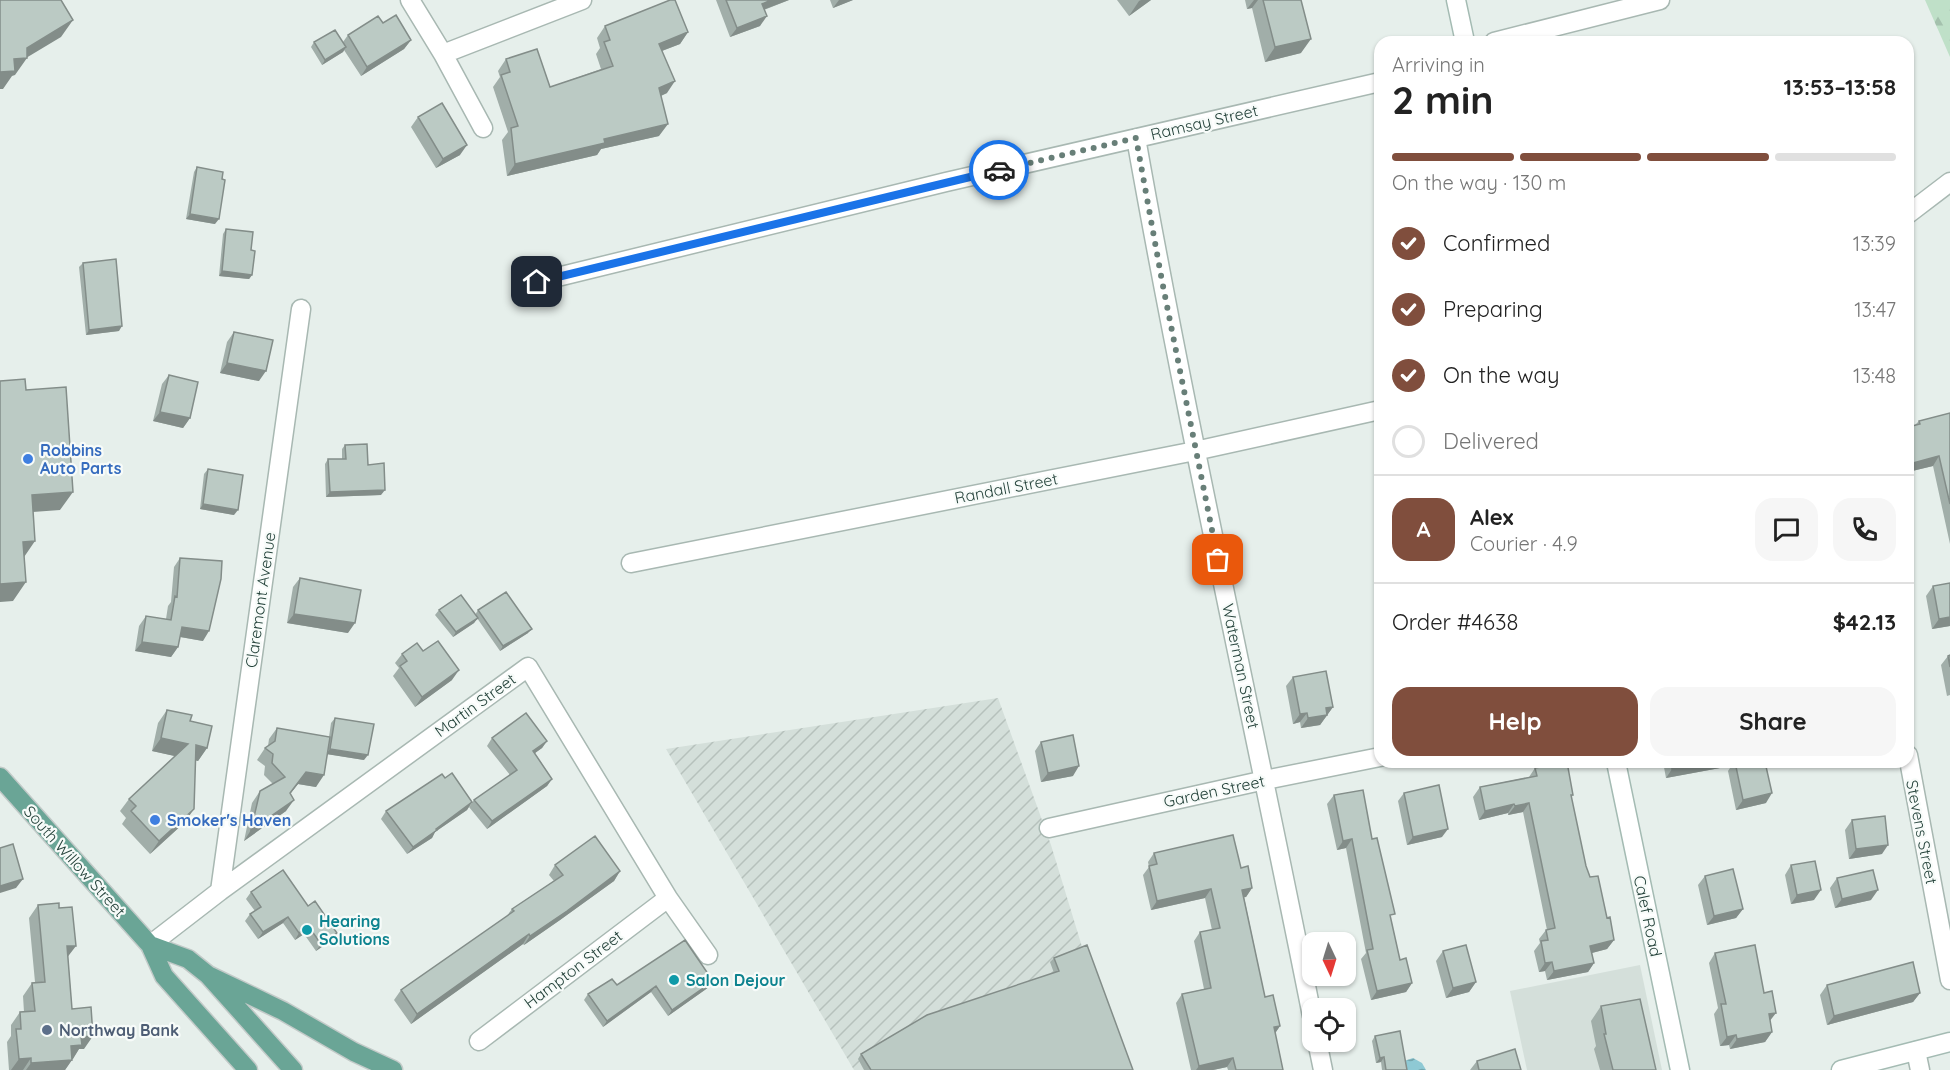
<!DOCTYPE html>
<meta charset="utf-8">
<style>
:root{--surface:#fff;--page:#f6f6f6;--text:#222;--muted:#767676;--line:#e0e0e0;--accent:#804e3d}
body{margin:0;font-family:Quicksand,sans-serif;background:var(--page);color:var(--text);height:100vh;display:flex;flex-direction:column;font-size:22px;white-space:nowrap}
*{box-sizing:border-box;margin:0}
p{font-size:20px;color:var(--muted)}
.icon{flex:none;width:33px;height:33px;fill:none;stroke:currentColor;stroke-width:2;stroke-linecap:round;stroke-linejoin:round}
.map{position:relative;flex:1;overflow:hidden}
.sheet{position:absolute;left:1374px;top:36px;width:540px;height:732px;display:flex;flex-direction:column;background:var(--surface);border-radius:18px;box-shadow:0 2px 4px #0004}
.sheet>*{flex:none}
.needle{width:39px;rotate:176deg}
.controls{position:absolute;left:1302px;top:932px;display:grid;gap:12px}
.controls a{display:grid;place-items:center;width:54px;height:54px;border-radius:12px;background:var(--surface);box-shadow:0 2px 4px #0004;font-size:30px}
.pin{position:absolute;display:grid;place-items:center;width:51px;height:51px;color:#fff;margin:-26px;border-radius:12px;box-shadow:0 3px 9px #0006}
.courier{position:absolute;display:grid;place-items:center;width:60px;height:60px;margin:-30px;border:4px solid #1a73e8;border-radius:50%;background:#fff;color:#222;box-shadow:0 2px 8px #0007}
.overview em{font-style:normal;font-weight:700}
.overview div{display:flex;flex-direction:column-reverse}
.overview{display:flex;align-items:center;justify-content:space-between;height:102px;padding:0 18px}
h1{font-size:39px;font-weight:700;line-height:45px}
.bar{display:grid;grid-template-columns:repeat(4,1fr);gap:9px 6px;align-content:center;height:72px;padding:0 18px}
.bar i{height:8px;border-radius:4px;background:var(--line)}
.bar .active{background:var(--accent)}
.bar p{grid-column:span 4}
.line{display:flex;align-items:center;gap:15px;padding:0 18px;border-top:2px solid var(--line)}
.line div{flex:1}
.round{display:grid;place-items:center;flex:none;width:63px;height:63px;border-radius:18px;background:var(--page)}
ol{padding:0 18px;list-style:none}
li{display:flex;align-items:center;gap:18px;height:66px}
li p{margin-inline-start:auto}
li .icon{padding:6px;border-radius:50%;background:var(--accent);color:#fff;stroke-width:4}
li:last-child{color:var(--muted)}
li i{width:33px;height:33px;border:3px solid var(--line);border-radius:50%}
.cta{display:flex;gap:12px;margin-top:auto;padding:12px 18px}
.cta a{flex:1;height:69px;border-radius:18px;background:var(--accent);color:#fff;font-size:24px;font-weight:700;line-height:69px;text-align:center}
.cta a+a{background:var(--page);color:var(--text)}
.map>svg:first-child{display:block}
.built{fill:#d4dfda}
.industrial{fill:url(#industrial-furrows)}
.forest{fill:url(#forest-firs)}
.water{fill:url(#water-waves)}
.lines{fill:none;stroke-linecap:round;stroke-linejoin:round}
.street-casing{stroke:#a8b8b2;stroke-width:21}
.secondary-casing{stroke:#a4bbb3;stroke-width:21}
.primary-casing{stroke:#c2cac8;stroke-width:21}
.street{stroke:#fff;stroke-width:18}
.secondary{stroke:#fff;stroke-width:18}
.primary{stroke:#6aa596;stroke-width:18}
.wall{fill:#a1aea9}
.shaded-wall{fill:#838d89}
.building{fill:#bbcac4;stroke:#838d89;stroke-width:1.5}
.done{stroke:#687f78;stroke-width:6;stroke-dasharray:0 10.8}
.route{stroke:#1a73e8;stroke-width:8}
.shop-dot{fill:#3f7fe0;stroke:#f7fbf9;stroke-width:2}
.culture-dot{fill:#0f9aa8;stroke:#f7fbf9;stroke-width:2}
.service-dot{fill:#5c6f8a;stroke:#f7fbf9;stroke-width:2}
.labels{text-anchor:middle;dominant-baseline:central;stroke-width:4.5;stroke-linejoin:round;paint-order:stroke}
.street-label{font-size:16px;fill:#24423a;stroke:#f7fbf9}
.shop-label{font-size:16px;font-weight:bold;fill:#366cbe;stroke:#f7fbf9;text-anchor:start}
.culture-label{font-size:16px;font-weight:bold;fill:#0d838f;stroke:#f7fbf9;text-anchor:start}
.service-label{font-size:16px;font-weight:bold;fill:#4e5e75;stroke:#f7fbf9;text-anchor:start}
</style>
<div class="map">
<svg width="1950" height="1070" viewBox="0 0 1950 1070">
<defs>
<pattern id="industrial-furrows" width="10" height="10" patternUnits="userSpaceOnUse" patternTransform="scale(1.5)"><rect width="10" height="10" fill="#d4dfda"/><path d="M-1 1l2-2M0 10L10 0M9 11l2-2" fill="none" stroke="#b6c1bc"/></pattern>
<pattern id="forest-firs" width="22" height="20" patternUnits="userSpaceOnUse" patternTransform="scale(1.5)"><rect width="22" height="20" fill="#bfe0c8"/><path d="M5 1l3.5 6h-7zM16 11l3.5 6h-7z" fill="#a4c1ad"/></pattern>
<pattern id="water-waves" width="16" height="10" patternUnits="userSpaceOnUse" patternTransform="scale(1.5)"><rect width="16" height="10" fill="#8ec9d4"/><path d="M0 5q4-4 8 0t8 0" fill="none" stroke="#74a5ad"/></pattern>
</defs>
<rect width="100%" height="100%" fill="#e6efeb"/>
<path class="built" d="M1640,965L1662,1070H1527L1510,991Z"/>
<path class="industrial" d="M998,698L1051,845L1083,950L1128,1070H854L666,749Z"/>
<path class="forest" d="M1925,0H1950V57Z"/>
<path class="water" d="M1413,1058L1422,1063L1426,1070H1397L1404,1061Z"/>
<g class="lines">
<g class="street-casing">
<path id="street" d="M410,0L443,54L483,128
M1494,42L1660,0
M443,54L582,0
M1136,138C1188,432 1254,724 1312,1016
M1908,214L1950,182
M537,282L946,182L1380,82
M631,563L1195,451L1380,410
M1908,755L1950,980
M1049,828L1265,780L1380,757
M220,891L301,309
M150,945L220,891L528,667L668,898L708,955
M479,1041L668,898
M1317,1041L1323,1070
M1916,1051L1920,1070"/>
</g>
<g class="secondary-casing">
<path id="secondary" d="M1456,0L1465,42
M1616,762L1680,1070
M1841,1070L1950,1042"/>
</g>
<g class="primary-casing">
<path id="primary" d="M0,777L150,945L164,976L248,1070
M150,945L188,959L208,975L293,1070
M208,975L283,1011L354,1052L393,1070"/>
</g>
<use href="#street" class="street"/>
<use href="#secondary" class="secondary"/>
<use href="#primary" class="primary"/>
</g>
<path class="wall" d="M716,0H789L764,10L760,26L730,37Z
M830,0H853L833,8Z
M1117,0H1151L1129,16Z
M1245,0H1301V53L1265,62L1252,8L1247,9Z
M383,23L411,40L404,49L361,76L344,50L343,52L322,65L311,47L314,42H343L348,35Z
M605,26L688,32L680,44L662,51L667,93L661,96L659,136L601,149L597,155L507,176L502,140L508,132L493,87L500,77L498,71L506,59L550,87L601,69L596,54L600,48L597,38Z
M418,117L460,155L436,168L411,127Z
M197,167L215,224L186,219L194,172Z
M226,229L251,250L252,275L249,279L219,276L223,234Z
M83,263L119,331L86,335L79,267Z
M234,332L259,381L220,373L227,342Z
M169,375L190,418L183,428L153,421L162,384Z
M1950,413V544L1933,466L1908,472V427L1915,425L1919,421Z
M345,445L368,465L381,495L326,497L325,464L328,459H342V449Z
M208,469L234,515L200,509L204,474Z
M180,558L203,641L180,637L178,647L171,657L135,651L139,626L146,616L166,619L168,606L171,602L174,567Z
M300,578L348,633L287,623L293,587Z
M1933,586L1950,626L1932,629L1926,596Z
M439,610L475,615L478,610L528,633L500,651L477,618L474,623L453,637L435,615Z
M423,651L452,680L415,707L393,676L399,668L395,663L402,654Z
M1950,655V695L1947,696L1941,665L1948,656Z
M1293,677L1333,707L1320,725L1301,728L1300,722L1293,724L1286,686Z
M167,710L190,721L207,748L198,761L195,760L185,822L150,854L122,824L126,818L120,811L129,799L175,756L152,751L158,723Z
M335,718L364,760L327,754L316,787L298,784L290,794L286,811L244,841L252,803L260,791L273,784L264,775L265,766L257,760L265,748L268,746L269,739L277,728L329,737L331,723Z
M492,738L547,741L542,748L535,753L552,779L547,786L487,829L469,807L474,800L510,775L487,746Z
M1041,742L1073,776L1041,782L1035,751Z
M1663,762H1724L1720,768L1666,778Z
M1734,762L1766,803L1736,810L1728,771Z
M1535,768L1573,795L1571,798L1586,866L1590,877L1607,918L1614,940L1607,949L1592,953L1594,963L1588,972L1547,980L1545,971L1539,972L1534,951L1540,943L1539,939L1546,930H1547L1523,812L1508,815V813L1479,820L1473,797L1480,787L1529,777Z
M445,778L472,802L467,810L435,832L432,838L407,854L381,819L386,811Z
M1404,793L1442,837L1407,845L1398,801Z
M1334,795L1372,839L1400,960L1412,983L1406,992L1371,1000L1361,959L1366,953L1346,848L1337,850L1327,804Z
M1852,820L1882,854L1849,859L1845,830Z
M1154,853L1241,868L1252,888L1246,897H1244L1265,997L1280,1026L1275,1033L1283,1070H1228L1227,1067L1213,1070H1191L1176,1003L1182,994L1204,989L1194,941L1200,932L1212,930L1205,898L1151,910L1143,875L1149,867L1148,862Z
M555,865L620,871L614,881L560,920L524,945L523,944L411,1024L394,1000L401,990L506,917L512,909L554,881L549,875Z
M1791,865L1814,900L1791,904L1785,875Z
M1705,876L1743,909L1736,918L1707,925L1698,885Z
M1837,878L1871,900L1835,908L1830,888Z
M251,892L308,906L333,939L316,951L304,934L295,940L283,923L258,939L245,921L250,914L255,911L246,899Z
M38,905L59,908L68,956L72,1009L84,1049H79L65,1070H9L7,1042L11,1036V1025L20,1012H24L23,996L32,983L35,982L29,918Z
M1443,951L1476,982L1469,992L1446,998L1436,961Z
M1715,953L1770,1021L1772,1032L1765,1042L1730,1049L1729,1045L1720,1046L1714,1014L1718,1008L1709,963Z
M1054,958L1133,1070H864L858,1059L861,1054L1054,973L1050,962Z
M617,985L709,987L668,1016L651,992L603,1027L584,1000L588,994Z
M1827,985L1920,993L1913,1002L1827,1025L1820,995Z
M1601,1006L1656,1070H1600L1594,1049L1596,1046L1591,1021Z
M1375,1036L1407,1070H1382L1381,1062L1376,1063L1372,1041Z
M1477,1061L1521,1070H1470Z"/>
<path class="shaded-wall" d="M771,0H789L755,13L762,4Z
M839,0H853L833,8Z
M1141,0H1151L1129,16L1139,1Z
M1254,0H1258L1252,8L1247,9Z
M767,16L760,26L730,37L737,28Z
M73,20L61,37L26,58H27L15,75L12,76L3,89H0V72L27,48Z
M688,32L680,44L651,55L659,44Z
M1311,39L1301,53L1265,62L1275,47Z
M411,40L404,49L361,76L367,67Z
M346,47L343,52L322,65L325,60Z
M675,81L667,93L651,100L659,88Z
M668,124L659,136L601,149L597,155L507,176L515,164L604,139Z
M467,145L460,155L436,168L443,159Z
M190,214L219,219L215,224L186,219Z
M222,271L252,275L249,279L219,276Z
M122,326L119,331L86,335L89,330Z
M227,363L266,371L259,381L220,373Z
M160,412L190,418L183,428L153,421Z
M1939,456L1933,466L1908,472V469L1913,463Z
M385,490L381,495L326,497L330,492Z
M73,492L60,510L19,513L32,495Z
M203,504L238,510L234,515L200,509Z
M35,541L22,560L23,542Z
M26,582L13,601L0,602V584Z
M294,614L355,623L348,633L287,623Z
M1950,617V626L1932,629L1939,619Z
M478,618L474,623L453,637L456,632Z
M182,627L209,631L203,641L175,636Z
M532,629L528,633L500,651L503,646Z
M142,642L178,647L171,657L135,651Z
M459,670L452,680L415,707L422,697Z
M1333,707L1320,725L1301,728L1308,718L1326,708Z
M1307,713L1300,722L1293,724L1300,714Z
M161,738L188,744L179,757L152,751Z
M547,741L542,748L528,758L533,751Z
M196,745L207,748L198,761L187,758Z
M330,749L368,755L364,760L326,754Z
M1707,762H1724L1720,768L1666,778L1672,769Z
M1079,766L1073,776L1041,782L1048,773Z
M306,772L324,775L316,787L298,784L282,804Z
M552,779L547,786L487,829L492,821Z
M1772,793L1766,803L1736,810L1743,800Z
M294,800L286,811L244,841L251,830Z
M472,802L467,810L435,832L432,838L407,854L413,847Z
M1529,803L1523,812L1508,815L1515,806Z
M1514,804L1508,813L1479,820L1485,811Z
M194,809L185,822L150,854L159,841Z
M1448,829L1442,837L1407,845L1413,837Z
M1352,839L1346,848L1337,850L1343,841Z
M1888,845L1882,854L1849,859L1856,849Z
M620,871L614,881L560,920L524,945L530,936Z
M23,879L16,888L0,893V886Z
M1252,888L1246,897L1236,899L1242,890Z
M1211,889L1205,898L1151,910L1157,901Z
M1821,890L1814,900L1791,904L1797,895Z
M1878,890L1871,900L1835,908L1842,899Z
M1743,909L1736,918L1707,925L1714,916Z
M288,917L283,923L258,939L263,932Z
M309,927L304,934L295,940L299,933Z
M337,933L333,939L316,951L321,944Z
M529,934L523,944L411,1024L417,1014Z
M1614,940L1607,949L1584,955L1590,946Z
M67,946H76L66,959Z
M1552,962L1545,971L1539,972L1545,963Z
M1594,963L1588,972L1547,980L1554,971Z
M713,981L709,987L668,1016L672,1010Z
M1476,982L1469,992L1446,998L1453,988Z
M1412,983L1406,992L1371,1000L1377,991Z
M656,986L651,992L603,1027L607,1021Z
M1920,993L1913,1002L1827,1025L1834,1016Z
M1776,1013L1769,1022V1014Z
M1280,1026L1274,1035V1027Z
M1772,1032L1765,1042L1730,1049L1737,1039Z
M1736,1035L1729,1045L1720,1046L1727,1037Z
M93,1036L84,1049H79L73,1059H62L71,1046L81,1037Z
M1384,1057L1381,1062L1376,1063L1380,1058Z
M31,1058L23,1070H11L19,1059Z
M1233,1058L1227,1067L1213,1070H1196L1199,1066Z
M72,1060L65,1070H26L31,1063Z"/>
<path class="building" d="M0,0H61L73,20L27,48V58L14,59L15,71L0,72Z
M670,0H675L688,32L659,44L675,81L659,88L668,124L604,139L605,143L515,164L511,128L518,126L501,75L510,72L506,59L537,49L550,87L613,66L604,42L610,40L605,26Z
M726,0H771L762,4L767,16L737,28Z
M1263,0H1301L1311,39L1275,47Z
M396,15L411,40L367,67L348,35L378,16L383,23Z
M335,30L346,47L325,60L314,42Z
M442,103L467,145L443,159L418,117Z
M197,167L223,172L222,179L225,180L219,219L190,214Z
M226,229L253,232L251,250L255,251L252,275L222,271Z
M116,259L122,326L89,330L83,263Z
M234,332L273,340L266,371L227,363Z
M169,375L198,382L190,418L160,412Z
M25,379L26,390L66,387L73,492L32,495L35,541L23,542L26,582L0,584V381Z
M1950,413V504L1939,456L1913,463L1908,445V427L1920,424L1919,421Z
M367,444L368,465L384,463L385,490L330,492L328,459H346L345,445Z
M208,469L243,475L238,510L203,504Z
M180,558L222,561L221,579L209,631L182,627L178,647L142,642L146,616L171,620L175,596L177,597Z
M300,578L361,590L355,623L294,614Z
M1950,583V617L1939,619L1933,586Z
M506,592L532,629L503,646L478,610Z
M461,595L478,618L456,632L439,610Z
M438,641L459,670L422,697L400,666L407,661L402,654L417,643L423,651Z
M1950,655V667L1948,656Z
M1326,671L1333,707L1326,708L1327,715L1308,718L1307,713L1300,714L1293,677Z
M167,710L192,715L190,721L212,726L207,748L196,745L194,809L159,841L131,811L136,806L129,799L188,744L161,738Z
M526,713L547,741L533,751L552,779L492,821L474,800L517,770L492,738Z
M335,718L374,724L368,755L330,749Z
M277,728L330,737L324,775L306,772L290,793L294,800L251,830L260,791L285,777L272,763L273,754L265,748L275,741Z
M1073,735L1079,766L1048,773L1041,742Z
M1567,762L1573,795H1571L1586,866L1590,877L1598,876L1607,918L1610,917L1614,940L1590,946L1594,963L1554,971L1552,962L1545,963L1541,941L1548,940L1546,930L1555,928L1529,803L1515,806L1514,804L1485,811L1480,787L1537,776L1535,768Z
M1671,762H1707L1672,769Z
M1735,762H1765L1772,793L1743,800Z
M452,773L472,802L436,829L437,830L413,847L386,811L442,774L445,778Z
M1439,785L1448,829L1413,837L1404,793Z
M1363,790L1372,839L1377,838L1395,914L1390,915L1400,960L1406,958L1412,983L1377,991L1367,950L1373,949L1352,839L1343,841L1334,795Z
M1885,816L1888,845L1856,849L1852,820Z
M1233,835L1241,868L1248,866L1252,888L1242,890L1265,997L1273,995L1280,1026L1274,1027L1283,1070H1236L1233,1058L1199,1066L1182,994L1211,988L1200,932L1220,928L1211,889L1157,901L1149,866L1157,864L1154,853Z
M595,836L620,871L567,911L530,936L529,934L417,1014L401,990L514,911L512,909L563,875L555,865Z
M13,844L23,879L0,886V848Z
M1815,861L1821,890L1797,895L1791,865Z
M1733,869L1743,909L1714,916L1705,876Z
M283,870L308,906L315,901L337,933L321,944L309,927L299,933L288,917L263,932L250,914L261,907L251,892Z
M1873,870L1878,890L1842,899L1837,878Z
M59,903V908L72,907L76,946H67L72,1009L91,1007L93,1036L81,1037L82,1045L71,1046L72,1060L31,1063V1058L19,1059L16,1029H21L20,1012L35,1011L32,983L45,982L38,905Z
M685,940L713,981L672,1010L656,986L607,1021L588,994L612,979L617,985Z
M1087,945L1133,1070H871L861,1054L927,1015L1059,971L1054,958Z
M1466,945L1476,982L1453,988L1443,951Z
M1755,945L1764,993L1772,991L1776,1013L1769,1014L1772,1032L1737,1039L1736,1035L1727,1037L1721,1004H1726L1715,953Z
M1913,962L1920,993L1834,1016L1827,985Z
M1640,999L1656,1070H1613L1604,1034H1606L1601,1006Z
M1400,1031L1407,1070H1386L1384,1057L1380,1058L1375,1036Z
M1515,1049L1521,1070H1479L1477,1061Z"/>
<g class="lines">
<path class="done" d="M999,170L1136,138L1162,281L1218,560"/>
<path class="route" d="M537,282L999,170"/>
</g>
<g class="shop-dot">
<circle cx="28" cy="459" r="6"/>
<circle cx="155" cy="820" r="6"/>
</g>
<g class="culture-dot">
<circle cx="307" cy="930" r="6"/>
<circle cx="674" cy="980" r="6"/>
</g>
<circle class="service-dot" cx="47" cy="1030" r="6"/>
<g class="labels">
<g class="street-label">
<text transform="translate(1204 122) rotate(-13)">Ramsay Street</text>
<text transform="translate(1006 488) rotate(-11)">Randall Street</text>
<text transform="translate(260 600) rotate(-82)">Claremont Avenue</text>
<text transform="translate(1241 666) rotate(78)">Waterman Street</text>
<text transform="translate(475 705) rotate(-36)">Martin Street</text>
<text transform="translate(1214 791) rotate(-12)">Garden Street</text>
<text transform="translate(1922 832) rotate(79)">Stevens Street</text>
<text transform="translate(75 861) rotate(48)">South Willow Street</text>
<text transform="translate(1648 916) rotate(78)">Calef Road</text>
<text transform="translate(573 969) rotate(-37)">Hampton Street</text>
</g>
<g class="shop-label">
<text x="40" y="450">Robbins<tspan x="40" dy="18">Auto Parts</tspan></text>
<text x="167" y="820">Smoker's Haven</text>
</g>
<g class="culture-label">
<text x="319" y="921">Hearing<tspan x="319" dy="18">Solutions</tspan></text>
<text x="686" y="980">Salon Dejour</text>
</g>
<g class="service-label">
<text x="59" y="1030">Northway Bank</text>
</g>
</g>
</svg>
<div class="controls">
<a><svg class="needle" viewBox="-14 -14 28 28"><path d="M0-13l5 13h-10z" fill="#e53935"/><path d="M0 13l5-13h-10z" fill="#767676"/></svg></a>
<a><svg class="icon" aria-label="locate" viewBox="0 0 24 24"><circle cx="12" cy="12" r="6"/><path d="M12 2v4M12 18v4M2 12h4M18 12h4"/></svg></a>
</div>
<div class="pin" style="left:1218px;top:560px;background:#ea580c"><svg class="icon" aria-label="bag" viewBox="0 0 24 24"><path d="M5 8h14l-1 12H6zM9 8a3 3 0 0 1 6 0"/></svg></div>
<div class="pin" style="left:537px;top:282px;background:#1f2937"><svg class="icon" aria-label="home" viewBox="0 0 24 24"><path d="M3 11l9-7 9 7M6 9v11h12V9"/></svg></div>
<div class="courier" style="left:999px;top:170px"><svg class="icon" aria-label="car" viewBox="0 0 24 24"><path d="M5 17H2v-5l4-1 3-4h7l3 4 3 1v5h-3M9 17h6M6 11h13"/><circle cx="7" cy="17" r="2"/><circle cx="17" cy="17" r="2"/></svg></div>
<section class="sheet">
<div class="overview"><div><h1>2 min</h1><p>Arriving in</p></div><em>13:53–13:58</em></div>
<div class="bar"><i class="active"></i><i class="active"></i><i class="active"></i><i></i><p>On the way · 130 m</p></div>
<ol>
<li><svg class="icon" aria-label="check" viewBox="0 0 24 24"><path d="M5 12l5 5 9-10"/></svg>Confirmed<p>13:39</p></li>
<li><svg class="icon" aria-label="check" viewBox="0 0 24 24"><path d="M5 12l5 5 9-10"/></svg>Preparing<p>13:47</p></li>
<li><svg class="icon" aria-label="check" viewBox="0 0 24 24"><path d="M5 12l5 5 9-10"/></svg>On the way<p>13:48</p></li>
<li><i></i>Delivered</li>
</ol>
<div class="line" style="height:108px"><b class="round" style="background:var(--accent);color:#fff">A</b><div><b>Alex</b><p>Courier · 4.9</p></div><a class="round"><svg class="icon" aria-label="chat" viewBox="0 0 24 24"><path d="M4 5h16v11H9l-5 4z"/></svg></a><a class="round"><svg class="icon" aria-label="phone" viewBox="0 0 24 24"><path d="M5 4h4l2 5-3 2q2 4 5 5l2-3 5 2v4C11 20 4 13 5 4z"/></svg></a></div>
<div class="line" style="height:78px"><div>Order #4638</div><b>$42.13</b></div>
<div class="cta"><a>Help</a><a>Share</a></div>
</section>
</div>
